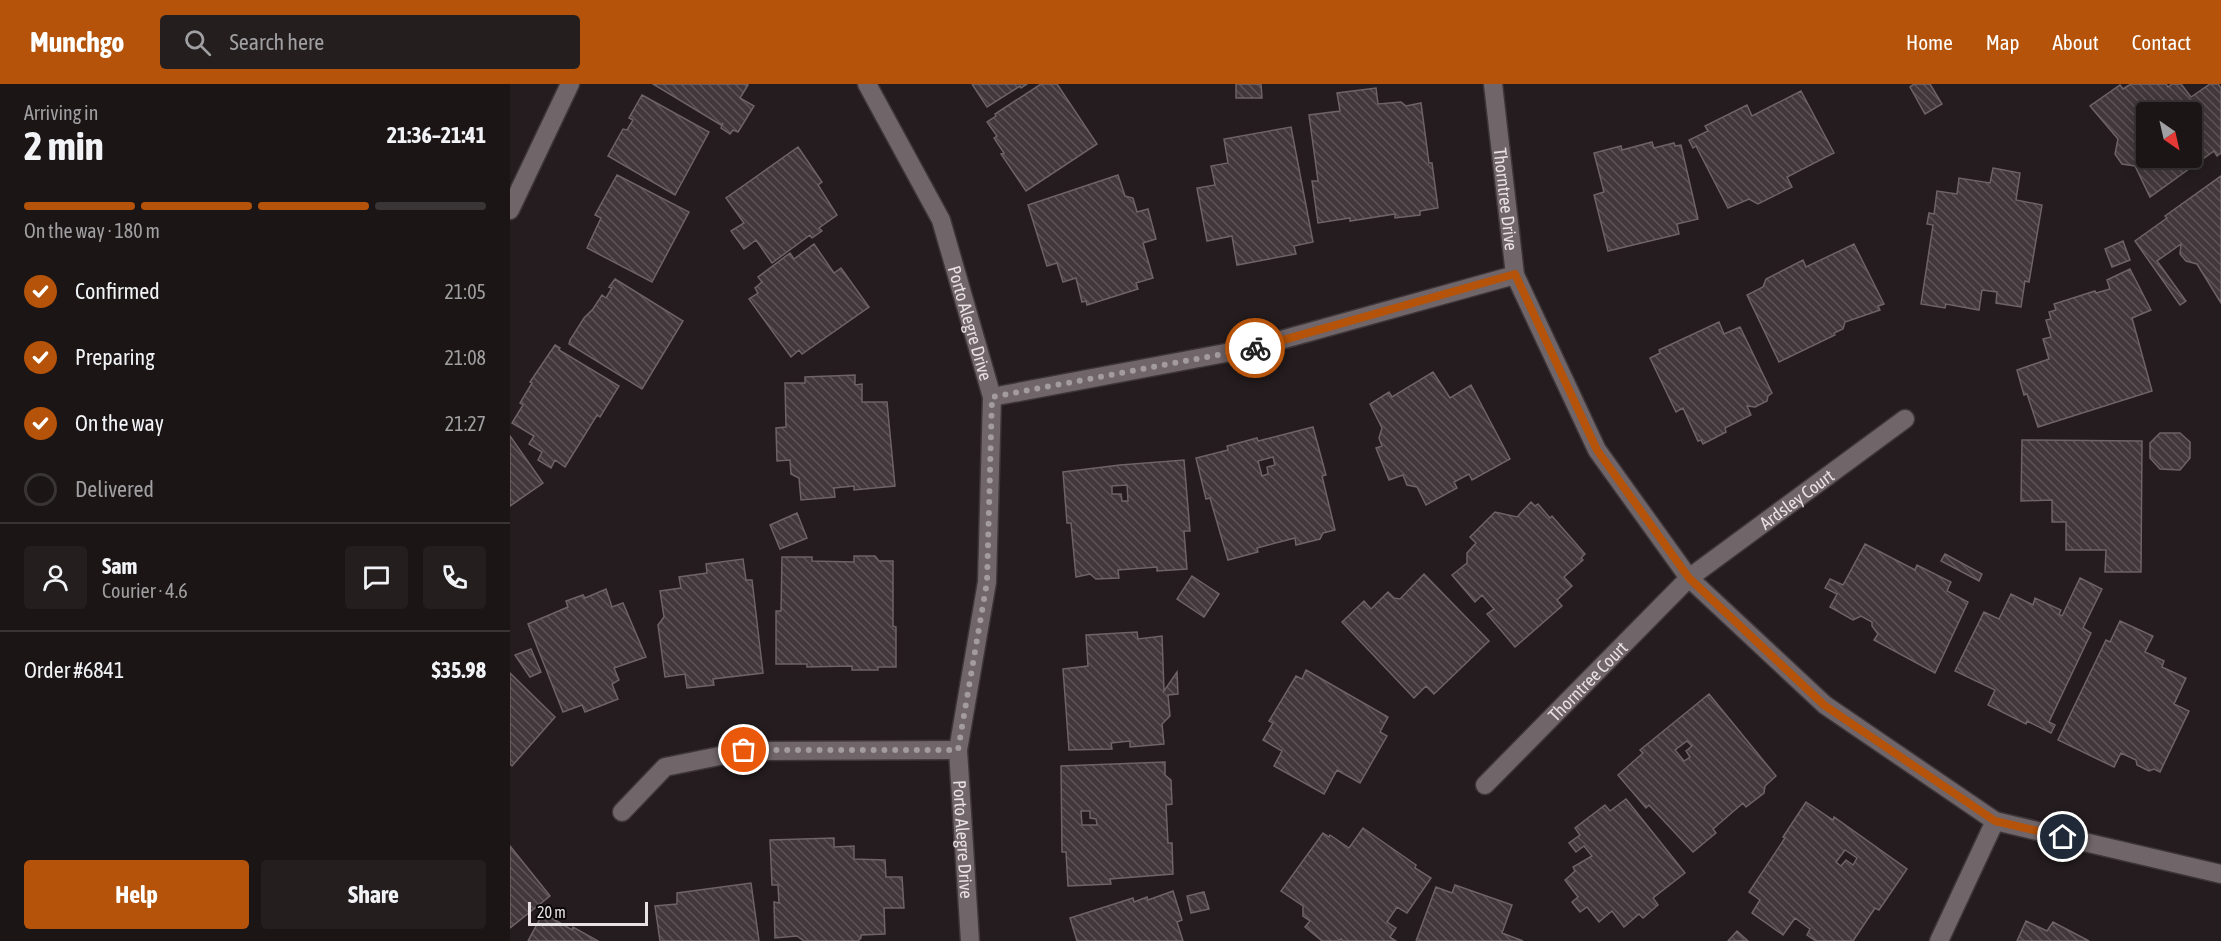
<!DOCTYPE html>
<meta charset="utf-8">
<style>
:root{--surface:#1b1516;--page:#241e1f;--text:#f1f3f6;--muted:#a09fa1;--line:#393435;--accent:#b45309}
body{margin:0;font-family:"Asap Condensed",sans-serif;background:var(--page);color:var(--text);height:100vh;display:flex;flex-direction:column;font-size:22px;white-space:nowrap}
*{box-sizing:border-box;margin:0}
p{font-size:20px;color:var(--muted)}
.icon{flex:none;width:33px;height:33px;fill:none;stroke:currentColor;stroke-width:2;stroke-linecap:round;stroke-linejoin:round}
.map{position:relative;flex:1;overflow:hidden}
.details{display:flex;flex-direction:column;background:var(--surface);width:510px}
.details>*{flex:none}
.needle{width:39px;rotate:146deg}
.buttons{position:absolute;left:1626px;top:18px;display:grid;gap:12px}
.buttons a{display:grid;place-items:center;width:66px;height:66px;border-radius:6px;background:var(--surface);box-shadow:0 3px 15px #0003,0 0 0 2px var(--line);font-size:30px}
.scale{position:absolute;left:18px;bottom:15px;width:120px;box-sizing:border-box;padding-left:6px;border:3px solid #e7e1e3;border-top:0;font-size:16px;line-height:21px;white-space:nowrap;color:#e7e1e3;-webkit-text-stroke:4px #0b0708;paint-order:stroke}
.pin{position:absolute;display:grid;place-items:center;width:51px;height:51px;color:#fff;margin:-26px;border:3px solid #fff;border-radius:50%;box-shadow:0 2px 6px #0007}
.courier{position:absolute;display:grid;place-items:center;width:60px;height:60px;margin:-30px;border:4px solid #b45309;border-radius:50%;background:#fff;color:#222;box-shadow:0 2px 8px #0007}
.headline em{font-style:normal;font-weight:700}
.headline div{display:flex;flex-direction:column-reverse}
.headline{display:flex;align-items:center;justify-content:space-between;height:102px;padding:0 24px}
h1{font-size:39px;font-weight:700;line-height:45px}
.bar{display:grid;grid-template-columns:repeat(4,1fr);gap:9px 6px;align-content:center;height:72px;padding:0 24px}
.bar i{height:8px;border-radius:4px;background:var(--line)}
.bar .active{background:var(--accent)}
.bar p{grid-column:span 4}
.line{display:flex;align-items:center;gap:15px;padding:0 24px;border-top:2px solid var(--line)}
.line div{flex:1}
.round{display:grid;place-items:center;flex:none;width:63px;height:63px;border-radius:6px;background:var(--page)}
ol{padding:0 24px;list-style:none}
li{display:flex;align-items:center;gap:18px;height:66px}
li p{margin-inline-start:auto}
li .icon{padding:6px;border-radius:50%;background:var(--accent);color:#fff;stroke-width:4}
li:last-child{color:var(--muted)}
li i{width:33px;height:33px;border:3px solid var(--line);border-radius:50%}
.primary-button{display:flex;gap:12px;margin-top:auto;padding:12px 24px}
.primary-button a{flex:1;height:69px;border-radius:6px;background:var(--accent);color:#fff;font-size:24px;font-weight:700;line-height:69px;text-align:center}
.primary-button a+a{background:var(--page);color:var(--text)}
header{display:flex;align-items:center;gap:36px;box-sizing:border-box;height:84px;padding:0 30px;background:var(--accent);color:#fff}
header strong{font-size:28px}
nav{display:flex;gap:33px;margin-inline-start:auto;font-size:21px}
.search{width:420px;height:54px;background:var(--page);display:flex;align-items:center;gap:15px;box-sizing:border-box;padding:0 21px;border-radius:6px;color:var(--muted);font-size:22px}
main{display:flex;flex:1;min-height:0}
.map>svg:first-child{display:block}
.building{fill:url(#building-back-hatch);stroke:#6e6366;stroke-width:1.5;fill-rule:evenodd}
.lines{fill:none;stroke-linecap:round;stroke-linejoin:round}
.minor-casing{stroke:#3d3638;stroke-width:21}
.minor{stroke:#706568;stroke-width:18}
.done{stroke:#a39c9e;stroke-width:6;stroke-dasharray:0 10.8}
.route{stroke:#b45309;stroke-width:8}
.labels{text-anchor:middle;dominant-baseline:central;stroke-width:4.5;stroke-linejoin:round;paint-order:stroke}
.street-label{font-size:18px;fill:#e7e1e3;stroke:#0b0708}
</style>
<header>
<strong>Munchgo</strong>
<div class="search"><svg class="icon" aria-label="search" viewBox="0 0 24 24"><circle cx="10" cy="10" r="6"/><path d="M15 15l6 6"/></svg>Search here</div>
<nav><a>Home</a><a>Map</a><a>About</a><a>Contact</a></nav>
</header>
<main>
<section class="details">
<div class="headline"><div><h1>2 min</h1><p>Arriving in</p></div><em>21:36–21:41</em></div>
<div class="bar"><i class="active"></i><i class="active"></i><i class="active"></i><i></i><p>On the way · 180 m</p></div>
<ol>
<li><svg class="icon" aria-label="check" viewBox="0 0 24 24"><path d="M5 12l5 5 9-10"/></svg>Confirmed<p>21:05</p></li>
<li><svg class="icon" aria-label="check" viewBox="0 0 24 24"><path d="M5 12l5 5 9-10"/></svg>Preparing<p>21:08</p></li>
<li><svg class="icon" aria-label="check" viewBox="0 0 24 24"><path d="M5 12l5 5 9-10"/></svg>On the way<p>21:27</p></li>
<li><i></i>Delivered</li>
</ol>
<div class="line" style="height:108px"><a class="round"><svg class="icon" aria-label="person" viewBox="0 0 24 24"><circle cx="12" cy="8" r="4"/><path d="M4 21q1-7 8-7t8 7"/></svg></a><div><b>Sam</b><p>Courier · 4.6</p></div><a class="round"><svg class="icon" aria-label="chat" viewBox="0 0 24 24"><path d="M4 5h16v11H9l-5 4z"/></svg></a><a class="round"><svg class="icon" aria-label="phone" viewBox="0 0 24 24"><path d="M5 4h4l2 5-3 2q2 4 5 5l2-3 5 2v4C11 20 4 13 5 4z"/></svg></a></div>
<div class="line" style="height:78px"><div>Order #6841</div><b>$35.98</b></div>
<div class="primary-button"><a>Help</a><a>Share</a></div>
</section>
<div class="map">
<svg width="1711" height="857" viewBox="0 0 1711 857">
<defs>
<pattern id="building-back-hatch" width="6" height="6" patternUnits="userSpaceOnUse" patternTransform="scale(1.5)"><rect width="6" height="6" fill="#42383b"/><path d="M-1 5l2 2M0 0l6 6M5-1l2 2" fill="none" stroke="#5d5457"/></pattern>
</defs>
<rect width="100%" height="100%" fill="#241c1e"/>
<path class="building" d="M143,0H236L238,1L230,14L244,22L228,48L223,46L220,50L211,44L213,39L211,41Z
M462,0H517L511,4L510,2L477,23Z
M531,0H547L587,60L516,107L491,70L494,69L484,54L487,52L477,38L486,32L485,30Z
M726,0H751L752,14H726Z
M1404,0H1420L1432,20L1415,30L1400,3Z
M1621,0H1656L1658,3L1662,0H1671L1681,13L1700,0H1708L1711,4V69L1707,72L1704,67L1640,113L1625,82L1612,80L1605,70L1608,55L1580,22L1610,1L1613,5ZM1636,28H1682V74H1636Z
M866,4L868,20L891,18L896,22L911,19L919,79H922L928,124L910,127V131L885,134V130L840,137V134L808,139L802,97H808L799,31L830,27L827,9Z
M1291,7L1324,69L1277,93L1282,103L1248,120L1239,115L1218,124L1186,62L1183,64L1179,56L1198,47L1195,42L1237,21L1242,32Z
M132,11L199,48L165,111L98,72L113,45L117,46L123,36L119,34Z
M781,43L803,158L784,162L786,170L727,181L722,152L697,157L687,104L705,101L701,82L718,79L714,55Z
M1142,58L1144,64L1164,59L1165,62L1171,61L1188,135L1167,140L1169,150L1098,167L1084,111L1094,108L1084,69L1111,62L1112,66Z
M288,63L312,98L308,101L327,131L309,144L312,147L302,154L300,151L262,179L246,156L234,165L221,147L234,139L216,114Z
M1483,84L1510,89L1506,116L1532,121L1519,198L1515,197L1511,223L1486,219L1487,208L1472,206L1469,226L1436,220L1435,224L1411,220L1423,141L1417,140L1419,129L1424,130L1427,107L1447,110L1449,94L1480,99Z
M107,91L179,128L142,198L77,164L91,134L85,131Z
M608,91L615,112L623,114L627,128L638,125L646,155L633,159L643,194L626,199L628,205L577,221L576,217L572,218L566,194L553,198L547,179L537,182L518,121Z
M1711,92V219L1687,180L1676,177L1670,170L1671,160L1647,177L1676,217L1670,221L1625,157L1657,134L1655,132Z
M1613,157L1620,176L1602,183L1595,165Z
M304,160L324,189L331,184L359,223L292,270L289,266L281,273L239,215L248,209L245,204L252,198L248,193L280,169L284,175Z
M1344,160L1374,220L1368,222L1370,226L1335,238L1333,245L1324,249L1325,251L1269,278L1237,211L1253,203L1256,195L1293,176L1296,183Z
M1620,185L1641,226L1622,234L1642,307L1528,343L1517,310L1514,311L1507,286L1539,275L1533,255L1541,253L1536,236L1541,235L1539,228L1546,226L1544,220L1585,207L1586,209L1600,205L1597,196Z
M105,195L173,237L132,305L59,260L60,256L74,234L83,225L92,211L96,214L102,204L99,203Z
M1209,238L1214,250L1230,243L1262,309L1258,312L1257,317L1245,323L1237,322L1241,331L1215,344L1216,348L1193,360L1191,356L1188,357L1173,324L1166,328L1140,274L1150,269L1149,266Z
M45,261L50,264L49,266L109,302L90,333L87,331L55,383L45,376L41,384L28,376L32,368L19,360L24,352L2,339L13,321L10,319L22,299L20,298Z
M923,288L940,314L961,301L1000,375L962,396L959,390L944,398L947,404L916,421L907,403L897,401L893,391L879,396L866,364L872,362L869,354L872,344L860,320L879,308L882,313Z
M345,291V301L352,300V318H377L385,402L344,406V402L324,404L325,413L291,416L289,394L281,390L280,376L267,377L266,344L276,343L275,299H295V293Z
M803,343L816,391L812,392L825,446L813,449L810,455L786,461L785,454L747,464L748,468L718,476L700,414L696,415L686,374L718,366L717,362L747,354L748,357ZM763,373L765,381L757,383L758,390L752,392L748,377Z
M1650,349H1670L1680,358V374L1670,386L1650,385L1640,374V359Z
M0,352L33,399L0,422Z
M1512,356L1632,357L1631,488H1595L1596,466H1556V438H1542V416L1511,417Z
M674,376L680,447H674L677,485L647,487V483L608,486L609,494L586,495L580,490L566,493L561,439H557L553,388L610,381ZM617,401L618,417H612L611,410H602V402Z
M1021,418L1025,422L1028,420L1040,434L1042,432L1075,470L1071,474L1073,476L1054,493L1062,502L1047,516L1052,522L1005,563L977,530L984,525L972,511L965,518L942,491L957,479V469L966,459L960,453L985,428L1007,433Z
M287,429L297,454L270,465L260,441Z
M1355,460L1405,486L1407,481L1441,498L1437,507L1458,518L1425,589L1364,556L1368,550L1362,542V538L1351,532L1343,536L1320,523L1327,510L1315,504L1320,495L1333,501Z
M1435,470L1472,490L1469,497L1431,477Z
M344,472H365L369,477H383V542L386,543V583H368V586H342V582L297,583V580H266V527H271L272,473H302V477L344,478Z
M233,475L236,496H242L253,589L203,595L204,601L177,604L175,590L155,593L148,541L154,533L150,507L171,504L169,493L197,489L196,480Z
M914,490L979,557L924,610L916,602L904,614L832,538L854,517L861,525L878,508L884,514L890,515Z
M682,492L709,510L694,533L667,515Z
M1570,494L1592,505L1573,544L1581,549L1539,638L1545,641L1541,649L1517,637L1516,640L1478,621L1485,606L1445,587L1474,528L1489,535L1501,510L1523,521L1525,514L1551,526L1549,530L1552,532Z
M96,505L102,523L113,519L136,573L104,584L109,596L102,600L108,615L75,628L72,621L53,628L18,540L58,523L56,517L73,511L75,514Z
M1610,537L1643,552L1635,568L1654,577L1652,583L1676,594L1664,620L1679,627L1650,688L1644,685L1639,687L1627,681L1626,676L1611,669L1604,683L1548,656L1596,556L1600,558Z
M627,548L628,555L652,552L654,607L667,588L668,610L658,611L660,632L652,640L654,660L620,663V657L601,659L602,665L559,666L553,585L578,582L576,551Z
M21,565L31,588L20,593L5,571Z
M796,586L878,633L870,648L877,652L850,699L827,686L814,710L764,682L772,667L753,656L763,639L759,637L786,592L792,595Z
M0,589L45,633L2,682L0,680Z
M1199,610L1266,692L1255,702L1254,709L1236,723L1233,719L1203,745L1206,749L1183,768L1139,721L1136,724L1108,691L1133,669L1130,666ZM1177,657L1182,662L1176,667L1180,673L1174,677L1165,666Z
M655,678V691L661,696L662,720L656,721L658,759H662L663,790L600,795L601,800L558,802L556,768H552L551,682ZM571,727H580V734L586,735L587,741H572Z
M1116,715L1175,789L1143,814L1148,821L1133,834L1129,830L1114,843L1102,827L1089,838L1077,823L1070,828L1062,818L1068,813L1055,796L1065,787L1063,783L1082,772L1074,762L1066,768L1059,759L1070,751L1065,744L1095,721L1100,727Z
M1296,718L1323,736L1324,733L1397,785L1369,826L1365,824L1343,857H1306L1297,851L1300,845L1285,834L1273,851L1242,829L1250,816L1239,808L1275,754L1273,753ZM1335,766L1347,774L1343,781L1336,776L1331,782L1326,778Z
M853,744L906,781L905,784L921,794L897,829L887,823L877,838L886,844L880,853L886,857H833L831,855L829,857H812L795,843L800,837L793,832V822L771,807L813,749L819,753L820,751L839,764Z
M324,754V763L344,762V775L375,776L376,793H392L394,824H374L375,850L351,851V854L348,857H294L287,852L265,854L264,818L269,819L268,801H262L260,756Z
M0,762L40,812L0,844Z
M241,799L249,857H150L145,822L167,820V809Z
M945,801L1002,821L992,849L1013,857H906L926,803L942,809Z
M663,807L672,836L667,838L673,857H567L560,834L623,814L624,818L637,813L638,816Z
M694,808L699,825L681,829L677,812Z
M33,829L62,846L63,843L88,857H18Z
M1516,837L1537,847L1543,838L1579,857H1507Z
M1227,847L1238,857H1218Z"/>
<g class="lines">
<g class="minor-casing">
<g id="minor">
<path id="s1" d="M357,0L431,136L482,313L477,498L448,666L460,857"/>
<path id="s2" d="M983,0L1005,191L1087,366L1179,494L1315,621L1485,737L1711,790"/>
<path d="M0,126L60,0"/>
<path d="M482,313L742,264L1005,191"/>
<path id="s3" d="M975,701L1179,494L1395,335"/>
<path d="M112,728L155,683L234,667L448,666"/>
<path d="M1429,857L1485,737"/>
</g>
</g>
<use href="#minor" class="minor"/>
</g>
<g class="lines">
<path class="done" d="M234,666H448L477,498L482,313L745,264"/>
<path class="route" d="M745,264L1005,190L1087,366L1179,494L1314,621L1485,737L1553,753"/>
</g>
<g class="labels">
<g class="street-label">
<text stroke="none"><textPath href="#s2" startOffset="116">Thorntree Drive</textPath></text>
<text stroke="none"><textPath href="#s1" startOffset="262">Porto Alegre Drive</textPath></text>
<text stroke="none"><textPath href="#s3" startOffset="424">Ardsley Court</textPath></text>
<text stroke="none"><textPath href="#s3" startOffset="146">Thorntree Court</textPath></text>
<text stroke="none"><textPath href="#s1" startOffset="784">Porto Alegre Drive</textPath></text>
</g>
</g>
</svg>
<div class="buttons">
<a><svg class="needle" viewBox="-14 -14 28 28"><path d="M0-13l5 13h-10z" fill="#e53935"/><path d="M0 13l5-13h-10z" fill="#a09fa1"/></svg></a>
</div>
<div class="scale">20 m</div>
<div class="pin" style="left:234px;top:666px;background:#ea580c"><svg class="icon" aria-label="bag" viewBox="0 0 24 24"><path d="M5 8h14l-1 12H6zM9 8a3 3 0 0 1 6 0"/></svg></div>
<div class="pin" style="left:1553px;top:753px;background:#1f2937"><svg class="icon" aria-label="home" viewBox="0 0 24 24"><path d="M3 11l9-7 9 7M6 9v11h12V9"/></svg></div>
<div class="courier" style="left:745px;top:264px"><svg class="icon" aria-label="bike" viewBox="0 0 24 24"><circle cx="6" cy="16" r="4"/><circle cx="18" cy="16" r="4"/><path d="M6 16l4-8h5l3 8M10 8l3 8H6M13 5h3"/></svg></div>
</div>
</main>
